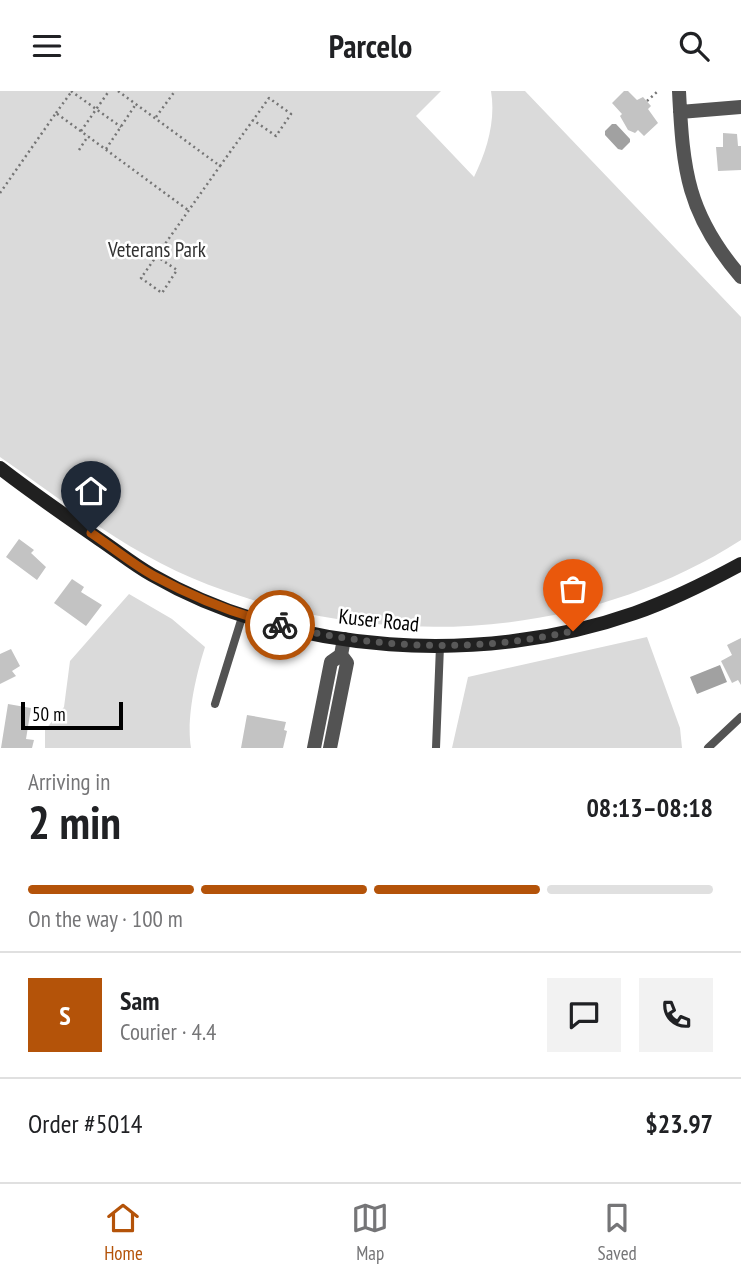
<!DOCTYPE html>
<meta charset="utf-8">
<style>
:root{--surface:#fff;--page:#f2f2f2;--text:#202124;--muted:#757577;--line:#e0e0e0;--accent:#b45309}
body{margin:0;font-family:"PT Sans Narrow",sans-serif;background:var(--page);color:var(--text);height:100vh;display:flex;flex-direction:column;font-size:26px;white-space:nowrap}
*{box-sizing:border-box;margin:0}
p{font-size:23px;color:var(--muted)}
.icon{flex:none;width:38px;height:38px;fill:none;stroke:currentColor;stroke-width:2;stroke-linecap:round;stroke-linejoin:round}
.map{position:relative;height:657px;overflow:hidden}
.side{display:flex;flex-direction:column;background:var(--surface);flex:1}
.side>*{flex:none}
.scale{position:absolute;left:21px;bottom:18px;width:102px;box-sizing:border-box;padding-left:7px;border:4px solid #000;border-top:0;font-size:19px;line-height:24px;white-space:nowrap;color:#000;-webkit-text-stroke:5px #fff;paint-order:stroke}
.pin{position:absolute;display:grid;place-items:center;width:60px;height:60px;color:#fff;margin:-72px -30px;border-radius:50% 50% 50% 0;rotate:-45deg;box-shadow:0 0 7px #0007}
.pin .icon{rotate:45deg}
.courier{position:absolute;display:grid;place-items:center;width:70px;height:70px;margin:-35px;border:5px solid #b45309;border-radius:50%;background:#fff;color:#222;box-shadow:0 2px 9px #0007}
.head em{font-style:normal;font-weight:800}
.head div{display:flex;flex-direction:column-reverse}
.head{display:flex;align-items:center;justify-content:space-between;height:119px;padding:0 28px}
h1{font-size:46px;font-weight:800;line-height:52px}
.bar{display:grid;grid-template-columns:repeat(4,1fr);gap:10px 7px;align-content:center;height:84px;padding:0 28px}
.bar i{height:9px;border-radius:5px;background:var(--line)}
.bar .active{background:var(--accent)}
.bar p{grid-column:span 4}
.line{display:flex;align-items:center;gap:18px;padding:0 28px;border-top:2px solid var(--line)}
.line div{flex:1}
.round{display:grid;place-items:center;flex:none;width:74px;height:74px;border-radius:0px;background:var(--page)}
header{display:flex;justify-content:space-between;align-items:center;height:91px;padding:0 28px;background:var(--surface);font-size:32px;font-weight:800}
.menu{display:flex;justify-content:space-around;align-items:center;height:98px;border-top:2px solid var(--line);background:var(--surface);font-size:19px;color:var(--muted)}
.menu a{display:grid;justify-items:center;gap:4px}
.menu .active{color:var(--accent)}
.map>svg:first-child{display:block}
.green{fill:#dadada}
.water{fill:#a1a1a1}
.building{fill:#c3c3c3}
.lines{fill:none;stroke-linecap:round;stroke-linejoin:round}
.path{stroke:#757575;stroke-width:2.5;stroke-dasharray:2 3.5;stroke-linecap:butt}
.lane{stroke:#535353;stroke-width:8}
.street{stroke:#535353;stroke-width:14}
.secondary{stroke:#202020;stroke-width:14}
.done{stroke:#595959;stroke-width:7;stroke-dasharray:0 12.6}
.route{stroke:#b45309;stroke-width:9}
.labels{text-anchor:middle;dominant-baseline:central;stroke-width:5;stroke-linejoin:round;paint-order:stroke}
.park-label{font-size:21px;fill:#313131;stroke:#fff}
.street-label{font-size:21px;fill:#000;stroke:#fff}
</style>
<header><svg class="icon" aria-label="menu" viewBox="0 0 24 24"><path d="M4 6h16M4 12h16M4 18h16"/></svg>Parcelo<svg class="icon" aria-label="search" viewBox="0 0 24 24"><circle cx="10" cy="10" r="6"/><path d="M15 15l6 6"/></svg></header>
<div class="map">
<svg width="741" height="657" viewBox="0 0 741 657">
<rect width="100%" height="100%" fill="#fff"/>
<path class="green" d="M0,0H441L416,25L474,86C487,60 496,29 491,0H525L741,226V449C579,553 367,561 192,487C123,458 62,409 0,366Z
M129,503L172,528L205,556C196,584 186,627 191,657H45V639L64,616L70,570Z
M647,546L680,637L682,657H452L468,586Z"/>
<path class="water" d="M612,33H616L630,48V51L622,59L618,58L605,44V40Z
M720,574L727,591L697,603L690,586Z"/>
<path class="building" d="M624,0H628L637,9L643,6L651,15L648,18L658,32L644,45L638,39L635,42L628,39L620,25L622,23L612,12Z
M723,42L737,43L738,55H741V79L718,80L716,56H723Z
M19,448L34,459L31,462L46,476L37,489L6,466Z
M72,488L84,496L81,501L102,514L86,535L54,512Z
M741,547V594L738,589L732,592L721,570L732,564L727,554Z
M11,558L20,575L12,580L16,585L0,593V563Z
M8,613L31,617L26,648L34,649L32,657H1Z
M247,624L286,631L284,639L287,640L283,657H241Z"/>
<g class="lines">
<path class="path" d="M71,0L121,36
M118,0L220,75L269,7L291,23L276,45L253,29
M647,10L658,0
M56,22L72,0
M156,26L175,0
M81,40L109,0
M106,58L136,13
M79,59L88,45
M0,102L56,22L188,119
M156,165L177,179L162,202L141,187L220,75"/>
<path class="lane" d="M215,613L243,523
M436,657L440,555
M708,657L741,626"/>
<path class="street" d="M679,0C683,80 687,123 741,186
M680,21L741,16
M314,657L331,571L341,564L344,548
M330,657L347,572L341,564"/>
<path class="secondary" d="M0,377C32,402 66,425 99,448C117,460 134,474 152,484C292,565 484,575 635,522C672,509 706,492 741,473"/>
</g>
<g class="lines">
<path class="done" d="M280,534C377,558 476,562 573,540"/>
<path class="route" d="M91,442C112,456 132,473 154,485C193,506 237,524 280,534"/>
</g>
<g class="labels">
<g class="park-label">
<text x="157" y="158">Veterans Park</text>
</g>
<g class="street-label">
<text transform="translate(379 529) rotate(6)">Kuser Road</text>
</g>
</g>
</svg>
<div class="scale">50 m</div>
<div class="pin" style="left:573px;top:540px;background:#ea580c"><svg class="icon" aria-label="bag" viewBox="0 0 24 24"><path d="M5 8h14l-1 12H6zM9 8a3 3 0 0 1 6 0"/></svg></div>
<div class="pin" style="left:91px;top:442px;background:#1f2937"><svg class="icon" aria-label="home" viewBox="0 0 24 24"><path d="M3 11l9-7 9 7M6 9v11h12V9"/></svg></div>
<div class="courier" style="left:280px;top:534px"><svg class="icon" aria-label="bike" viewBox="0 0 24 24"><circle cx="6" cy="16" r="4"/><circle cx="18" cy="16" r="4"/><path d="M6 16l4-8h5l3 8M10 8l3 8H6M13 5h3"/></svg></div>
</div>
<section class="side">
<div class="head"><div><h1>2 min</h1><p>Arriving in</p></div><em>08:13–08:18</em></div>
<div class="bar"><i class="active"></i><i class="active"></i><i class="active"></i><i></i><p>On the way · 100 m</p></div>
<div class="line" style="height:126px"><b class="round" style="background:var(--accent);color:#fff">S</b><div><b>Sam</b><p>Courier · 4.4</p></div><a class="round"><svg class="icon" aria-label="chat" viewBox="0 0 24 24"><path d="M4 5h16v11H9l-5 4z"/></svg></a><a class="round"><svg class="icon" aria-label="phone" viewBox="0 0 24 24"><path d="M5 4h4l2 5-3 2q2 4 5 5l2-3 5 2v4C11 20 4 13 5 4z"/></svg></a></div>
<div class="line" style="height:91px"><div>Order #5014</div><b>$23.97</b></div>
</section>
<nav class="menu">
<a class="active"><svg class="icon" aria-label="home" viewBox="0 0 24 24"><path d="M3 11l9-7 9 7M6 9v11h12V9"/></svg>Home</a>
<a><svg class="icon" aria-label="map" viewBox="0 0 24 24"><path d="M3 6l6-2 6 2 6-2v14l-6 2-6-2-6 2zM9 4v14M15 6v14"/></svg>Map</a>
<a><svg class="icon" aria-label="saved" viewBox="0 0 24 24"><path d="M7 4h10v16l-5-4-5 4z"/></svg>Saved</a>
</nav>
